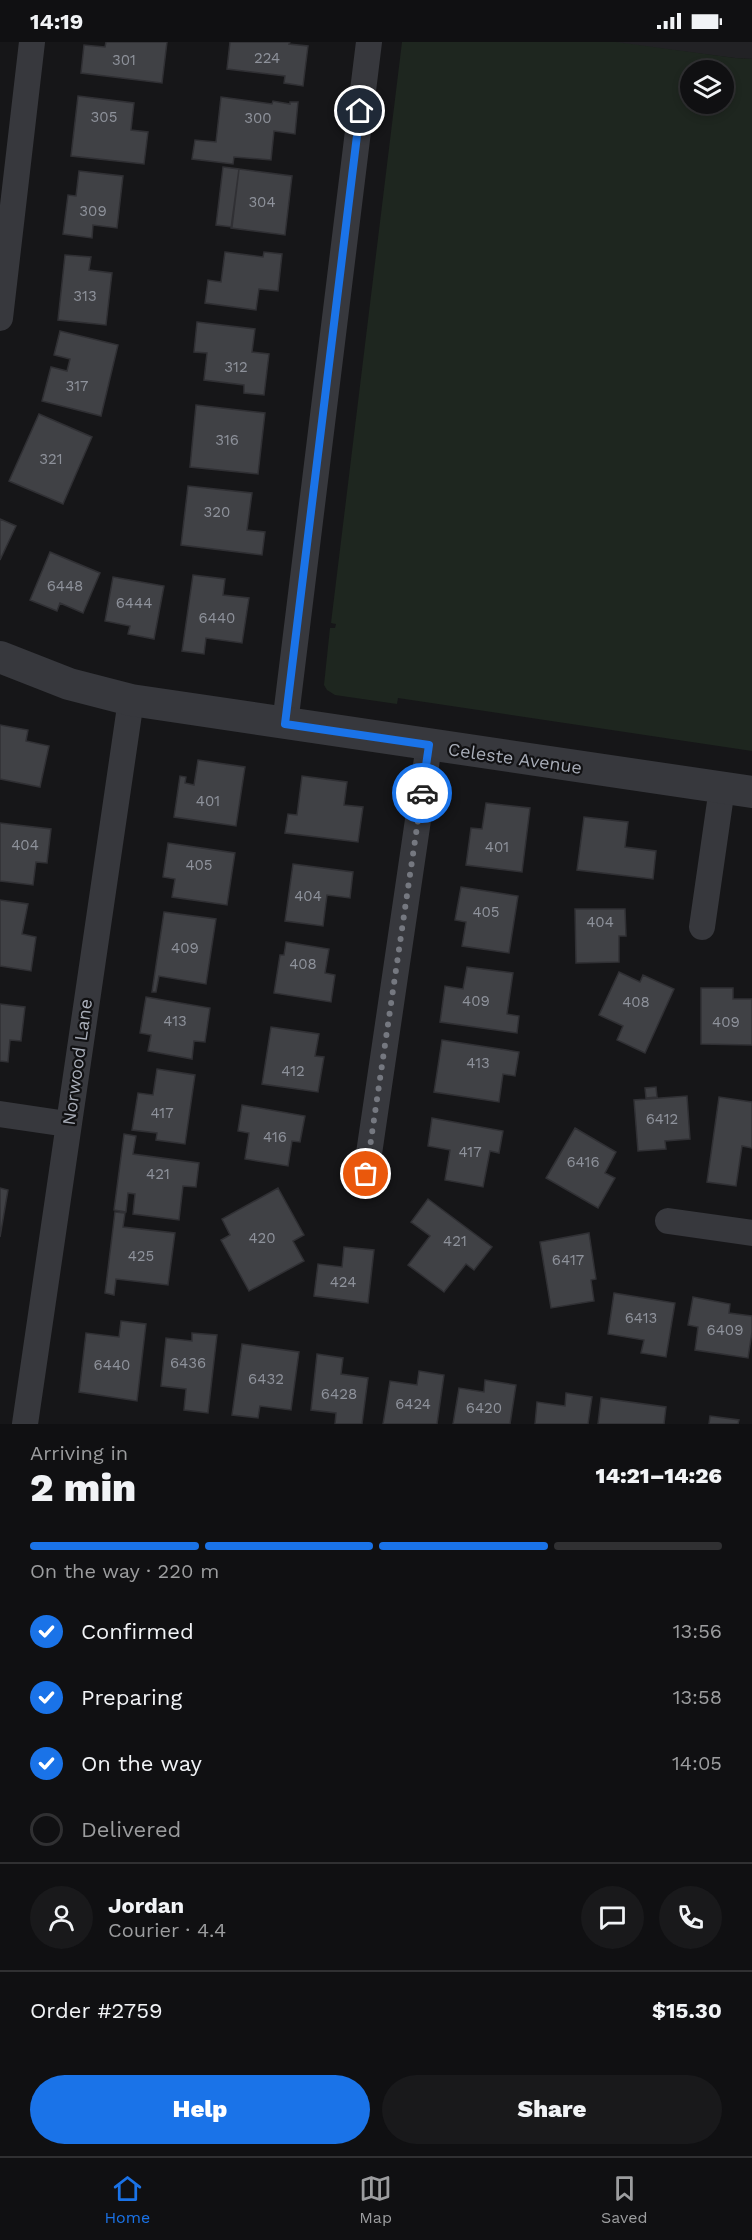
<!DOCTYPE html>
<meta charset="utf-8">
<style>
:root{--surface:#101012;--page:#19191b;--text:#f1f3f6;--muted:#9c9d9f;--line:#303032;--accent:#1a73e8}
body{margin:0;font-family:"Work Sans",sans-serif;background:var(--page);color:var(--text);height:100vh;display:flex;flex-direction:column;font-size:22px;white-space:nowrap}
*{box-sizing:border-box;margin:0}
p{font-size:20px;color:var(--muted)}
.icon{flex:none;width:33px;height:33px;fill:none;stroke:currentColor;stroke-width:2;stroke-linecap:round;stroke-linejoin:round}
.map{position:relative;height:1382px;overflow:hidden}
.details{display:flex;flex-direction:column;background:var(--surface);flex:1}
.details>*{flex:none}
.buttons{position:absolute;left:680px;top:18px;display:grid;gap:12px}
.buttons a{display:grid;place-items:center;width:54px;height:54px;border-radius:50%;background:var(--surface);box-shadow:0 3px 9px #0003,0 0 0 2px var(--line);font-size:30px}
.pin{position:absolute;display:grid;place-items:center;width:51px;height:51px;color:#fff;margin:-26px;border:3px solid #fff;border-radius:50%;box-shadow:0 2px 6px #0007}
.courier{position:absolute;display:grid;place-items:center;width:60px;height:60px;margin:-30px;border:4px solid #1a73e8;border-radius:50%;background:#fff;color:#222;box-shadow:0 2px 8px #0007}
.headline em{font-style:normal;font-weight:800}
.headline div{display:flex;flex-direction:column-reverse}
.headline{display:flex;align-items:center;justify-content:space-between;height:102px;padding:0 30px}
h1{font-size:39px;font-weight:800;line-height:45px}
.bar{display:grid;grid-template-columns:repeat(4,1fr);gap:9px 6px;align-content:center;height:72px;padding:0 30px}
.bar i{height:8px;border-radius:4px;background:var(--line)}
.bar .on{background:var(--accent)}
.bar p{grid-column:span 4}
.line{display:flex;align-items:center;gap:15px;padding:0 30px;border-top:2px solid var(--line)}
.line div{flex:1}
.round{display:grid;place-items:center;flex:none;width:63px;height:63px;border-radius:32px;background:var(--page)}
ol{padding:0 30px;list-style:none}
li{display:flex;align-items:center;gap:18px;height:66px}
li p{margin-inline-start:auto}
li .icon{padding:6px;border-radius:50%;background:var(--accent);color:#fff;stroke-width:4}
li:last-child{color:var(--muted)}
li i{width:33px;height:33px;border:3px solid var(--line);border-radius:50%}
.primary-button{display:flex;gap:12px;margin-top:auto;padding:12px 30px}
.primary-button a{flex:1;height:69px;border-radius:36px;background:var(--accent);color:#fff;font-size:24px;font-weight:800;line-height:69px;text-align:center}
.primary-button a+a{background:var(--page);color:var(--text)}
.status{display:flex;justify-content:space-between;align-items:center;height:42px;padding:0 30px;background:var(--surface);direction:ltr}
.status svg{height:16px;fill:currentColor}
.menu{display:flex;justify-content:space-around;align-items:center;height:84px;border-top:2px solid var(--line);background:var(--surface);font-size:16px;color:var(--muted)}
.menu a{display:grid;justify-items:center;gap:3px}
.menu .on{color:var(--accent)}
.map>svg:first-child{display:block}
.built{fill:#222225}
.green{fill:#1e261f;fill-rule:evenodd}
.building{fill:#404145;stroke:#303034;stroke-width:1.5}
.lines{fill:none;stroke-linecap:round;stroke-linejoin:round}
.minor{stroke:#37383d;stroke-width:26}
.tertiary{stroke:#37383d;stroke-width:32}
.done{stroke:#757880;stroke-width:6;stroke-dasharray:0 10.8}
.route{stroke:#1a73e8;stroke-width:8}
.labels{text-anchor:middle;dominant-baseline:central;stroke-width:4.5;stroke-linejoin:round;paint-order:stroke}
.number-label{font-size:15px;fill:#8e929b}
.street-label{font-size:18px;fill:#a8adb8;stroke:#111113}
</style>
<div class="status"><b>14:19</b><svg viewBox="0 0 49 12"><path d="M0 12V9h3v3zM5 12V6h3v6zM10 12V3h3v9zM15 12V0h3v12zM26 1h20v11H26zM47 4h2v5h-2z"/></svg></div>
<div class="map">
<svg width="752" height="1382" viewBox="0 0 752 1382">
<rect width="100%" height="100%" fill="#161618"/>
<path class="built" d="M609,0H752V17L735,16Z"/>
<path class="green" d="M402,0H616L735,16L752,17V709L398,656L397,662L335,653L327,648L324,643L330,586H335L336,582L331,581ZM690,28H723V62H690Z"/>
<path class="building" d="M106,0H167L162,41L81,31L84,3L105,5Z
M230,0H290L289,2L308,4L303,44L284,41L285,34L227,27Z
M78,54L134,61L131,88L148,90L144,122L71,114Z
M221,55L272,62L273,59L290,62V60H298L295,92L274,89L271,118L234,115L233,122L192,117L195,98L216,100Z
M223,125L239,127L232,185L216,183Z
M239,127L292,134L285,193L231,186Z
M79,129L123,134L117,186L93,183L92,196L63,192L68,153L76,154Z
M225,210L263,215L264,210L282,212L278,249L259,247L256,268L205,261L208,238L221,240Z
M65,213L91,215L89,228L112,231L106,283L58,278Z
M197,280L255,287L252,310L269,312L264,353L244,351V343L204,338L207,311L194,310Z
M60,289L118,303L101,374L42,359L51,325L67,329L70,317L54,313Z
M196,363L265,371L258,432L190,425Z
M39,372L92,395L63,462L9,439Z
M188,444L252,451L247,488L265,490L262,513L181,503Z
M0,477L16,484L0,518Z
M50,510L100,531L83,571L60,561L57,569L30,558Z
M193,533L225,537L223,553L249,556L242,601L206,596L204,612L182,609Z
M113,535L164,544L154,597L128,592L130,584L105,579Z
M0,683L28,688L26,699L49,704L40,745L0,737Z
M198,718L245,725L236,784L174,775L180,734L186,735L185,741L194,743Z
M302,734L347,740L344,763L363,765L358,800L285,791L288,772L297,773Z
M486,761L530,766L522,830L466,823L471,786L482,787Z
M584,775L628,780L625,805L656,809L653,837L577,828Z
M0,781L51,787L47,821L36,820L33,843L0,839Z
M168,801L235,811L227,863L172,855L175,837L163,835Z
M293,822L353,830L350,856L327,853L323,884L285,879Z
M461,845L518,854L509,911L462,904L466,880L455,878Z
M0,858L28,862L22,892L36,895L31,929L0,924Z
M575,867H625L626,894H619V920L576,921Z
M164,870L216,877L206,942L159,934L156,950H152Z
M286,900L329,907L325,931L335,933L331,960L274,951L280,913H284Z
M467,925L513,931L507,972L519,974L517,991L440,980L445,944L463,947Z
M619,930L640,940L643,933L674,947L645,1011L617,998L623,984L599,973Z
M701,946H733V957H752V1003L701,1002Z
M146,955L210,966L205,1000L194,999L192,1017L148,1009L151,993L140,991Z
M0,962L25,965L21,999L10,998L8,1020L0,1019Z
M271,985L319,992L315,1014L324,1015L318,1050L262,1042Z
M442,998L519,1010L515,1034L503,1032L499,1060L434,1050Z
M157,1027L195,1033L185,1102L156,1098L157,1091L132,1088L138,1051L153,1053Z
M656,1045L657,1055L646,1056L645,1046Z
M687,1054L690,1097L665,1099L666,1107L638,1109L634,1058Z
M719,1055L752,1060V1106L742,1104L736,1144L707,1140Z
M242,1063L305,1074L300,1100L292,1099L288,1124L245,1117L249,1091L238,1089Z
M432,1076L503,1089L499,1111L490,1109L483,1145L445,1138L450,1108L428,1104Z
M575,1086L616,1110L605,1131L615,1136L598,1166L546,1136Z
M124,1092L136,1094L133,1112L199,1121L196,1145L183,1144L179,1178L133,1172L135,1152L128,1151L126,1170L114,1168Z
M0,1146L8,1148L0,1195Z
M278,1146L304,1193L293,1199L304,1219L249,1249L221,1198L230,1193L222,1177Z
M428,1157L492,1205L474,1228L466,1222L444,1250L408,1223L430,1194L411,1180Z
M115,1170L125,1171L123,1185L175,1191L168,1243L116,1237L114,1253L105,1251Z
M589,1191L596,1237L591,1238L594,1259L551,1266L540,1200Z
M344,1205L374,1208L368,1261L314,1254L318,1222L342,1225Z
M614,1251L675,1261L666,1315L641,1311L644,1298L608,1292Z
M693,1255L730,1262L729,1271L752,1274V1290L748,1316L695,1308L698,1285L688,1283Z
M121,1279L146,1282L137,1359L79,1350L86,1291L119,1295Z
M192,1291L217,1293L208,1371L184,1368L186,1347L161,1344L166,1296L192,1299Z
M242,1302L299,1310L291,1368L260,1364L258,1376L232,1373Z
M317,1312L343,1316L341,1332L368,1336L362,1382H335L336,1371L311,1368Z
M419,1329L444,1333L437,1382H383L390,1339L417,1343Z
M485,1338L516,1343L510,1382H453L459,1346L484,1350Z
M566,1351L592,1355L588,1382H535L537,1360L565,1364Z
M601,1356L666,1365L664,1382H598Z
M710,1374L739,1378L738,1382H709Z"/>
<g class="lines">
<path class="minor" d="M0,276L32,0
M285,682L369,0
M702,885L722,746
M0,1072L67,1082
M366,1132L429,703
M668,1179L752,1191
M25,1382L131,658"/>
<path class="tertiary" d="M0,615L69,642L131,658L752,750"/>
</g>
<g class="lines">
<path class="done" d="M366,1132L422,751"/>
<path class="route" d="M360,69L285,682L429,703L422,751"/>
</g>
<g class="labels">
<g class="number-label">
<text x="267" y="16">224</text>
<text x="124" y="18">301</text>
<text x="104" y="75">305</text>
<text x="258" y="76">300</text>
<text x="262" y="160">304</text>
<text x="93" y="169">309</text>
<text x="85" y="254">313</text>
<text x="236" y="325">312</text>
<text x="77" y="344">317</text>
<text x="227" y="398">316</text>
<text x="51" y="417">321</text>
<text x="217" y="470">320</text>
<text x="65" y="544">6448</text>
<text x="134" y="561">6444</text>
<text x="217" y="576">6440</text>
<text x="208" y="759">401</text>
<text x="25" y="803">404</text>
<text x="497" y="805">401</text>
<text x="199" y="823">405</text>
<text x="308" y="854">404</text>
<text x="486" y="870">405</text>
<text x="600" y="880">404</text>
<text x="185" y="906">409</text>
<text x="303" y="922">408</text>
<text x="476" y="959">409</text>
<text x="636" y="960">408</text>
<text x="175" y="979">413</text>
<text x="726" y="980">409</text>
<text x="478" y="1021">413</text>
<text x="293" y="1029">412</text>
<text x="162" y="1071">417</text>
<text x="662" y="1077">6412</text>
<text x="275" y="1095">416</text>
<text x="470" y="1110">417</text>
<text x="583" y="1120">6416</text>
<text x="158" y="1132">421</text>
<text x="262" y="1196">420</text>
<text x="455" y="1199">421</text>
<text x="141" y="1214">425</text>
<text x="568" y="1218">6417</text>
<text x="343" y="1240">424</text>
<text x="641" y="1276">6413</text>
<text x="725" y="1288">6409</text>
<text x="188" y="1321">6436</text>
<text x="112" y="1323">6440</text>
<text x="266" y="1337">6432</text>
<text x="339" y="1352">6428</text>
<text x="413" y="1362">6424</text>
<text x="484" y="1366">6420</text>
</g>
<g class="street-label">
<text transform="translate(515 716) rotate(8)">Celeste Avenue</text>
<text transform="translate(77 1020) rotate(-82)">Norwood Lane</text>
</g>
</g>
</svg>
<div class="buttons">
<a><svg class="icon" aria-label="layers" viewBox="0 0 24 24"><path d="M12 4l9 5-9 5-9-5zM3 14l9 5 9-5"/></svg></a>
</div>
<div class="pin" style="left:366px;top:1132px;background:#ea580c"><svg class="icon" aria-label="bag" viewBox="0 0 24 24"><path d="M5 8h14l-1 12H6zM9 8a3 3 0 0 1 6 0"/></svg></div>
<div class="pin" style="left:360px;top:69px;background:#1f2937"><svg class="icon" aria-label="home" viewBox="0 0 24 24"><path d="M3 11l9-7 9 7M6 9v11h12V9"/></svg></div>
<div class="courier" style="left:422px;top:751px"><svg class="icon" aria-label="car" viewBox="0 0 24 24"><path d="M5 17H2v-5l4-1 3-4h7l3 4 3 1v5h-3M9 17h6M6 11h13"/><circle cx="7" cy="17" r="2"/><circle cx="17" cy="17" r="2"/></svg></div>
</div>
<section class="details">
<div class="headline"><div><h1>2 min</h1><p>Arriving in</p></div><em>14:21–14:26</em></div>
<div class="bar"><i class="on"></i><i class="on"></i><i class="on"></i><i></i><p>On the way · 220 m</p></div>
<ol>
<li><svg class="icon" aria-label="check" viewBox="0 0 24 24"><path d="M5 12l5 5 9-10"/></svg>Confirmed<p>13:56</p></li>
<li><svg class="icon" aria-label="check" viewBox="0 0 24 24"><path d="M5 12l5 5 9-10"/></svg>Preparing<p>13:58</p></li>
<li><svg class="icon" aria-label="check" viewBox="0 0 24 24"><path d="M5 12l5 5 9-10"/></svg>On the way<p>14:05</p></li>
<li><i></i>Delivered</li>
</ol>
<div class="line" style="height:108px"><a class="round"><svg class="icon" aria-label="person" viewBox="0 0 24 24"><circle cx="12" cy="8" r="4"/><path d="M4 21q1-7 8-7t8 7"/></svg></a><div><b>Jordan</b><p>Courier · 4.4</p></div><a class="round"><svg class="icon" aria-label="chat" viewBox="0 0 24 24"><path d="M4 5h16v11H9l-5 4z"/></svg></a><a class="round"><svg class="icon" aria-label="phone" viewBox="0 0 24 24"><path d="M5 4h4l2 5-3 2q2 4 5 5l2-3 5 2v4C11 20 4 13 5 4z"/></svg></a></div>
<div class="line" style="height:78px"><div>Order #2759</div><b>$15.30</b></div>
<div class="primary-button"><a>Help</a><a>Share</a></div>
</section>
<nav class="menu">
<a class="on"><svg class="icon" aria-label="home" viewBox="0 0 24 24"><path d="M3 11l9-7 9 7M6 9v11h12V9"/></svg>Home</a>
<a><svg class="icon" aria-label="map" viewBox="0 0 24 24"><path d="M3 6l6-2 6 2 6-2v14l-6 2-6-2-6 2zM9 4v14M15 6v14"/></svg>Map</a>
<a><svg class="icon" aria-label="saved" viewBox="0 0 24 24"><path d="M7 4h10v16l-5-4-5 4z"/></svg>Saved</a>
</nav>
